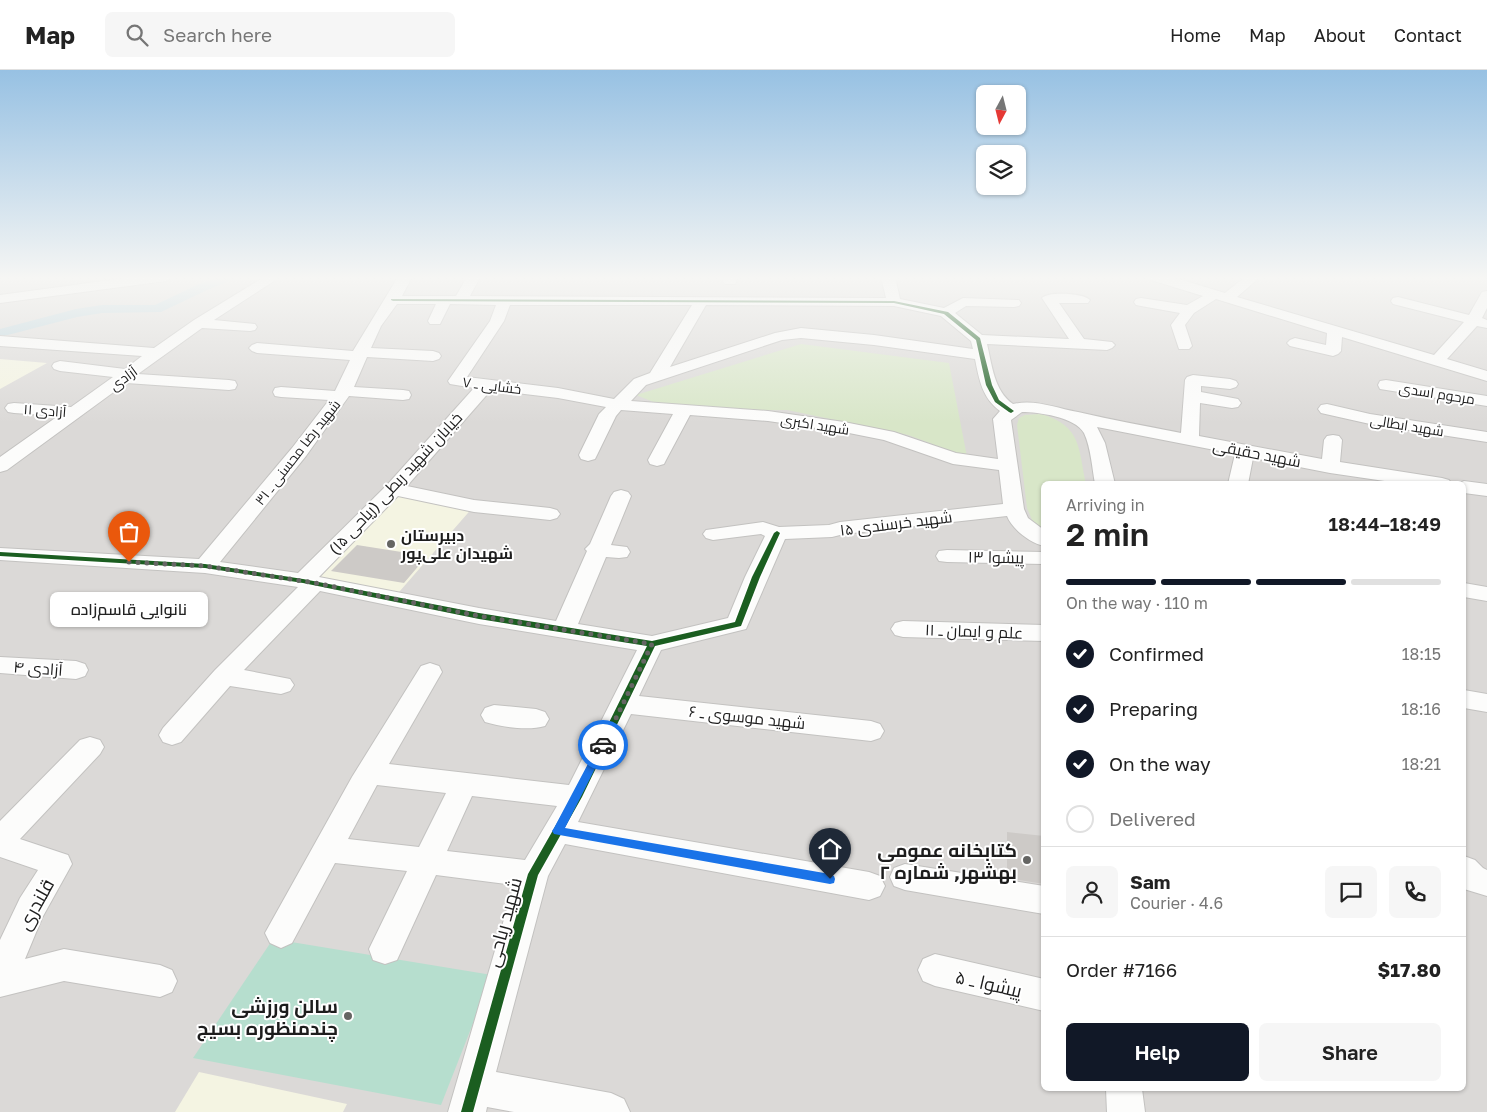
<!DOCTYPE html>
<meta charset="utf-8">
<style>
:root{--surface:#fff;--page:#f6f6f6;--text:#222;--muted:#767676;--line:#e0e0e0;--accent:#111827}
body{margin:0;font-family:"Golos Text",Cairo,sans-serif;background:var(--page);color:var(--text);height:100vh;display:flex;flex-direction:column;font-size:19px;white-space:nowrap}
*{box-sizing:border-box;margin:0}
p{font-size:16px;color:var(--muted)}
.icon{flex:none;width:28px;height:28px;fill:none;stroke:currentColor;stroke-width:2;stroke-linecap:round;stroke-linejoin:round}
.map{position:relative;flex:1;overflow:hidden}
.drawer{position:absolute;left:1041px;top:411px;width:425px;height:610px;display:flex;flex-direction:column;background:var(--surface);border-radius:8px;box-shadow:0 1px 4px #0004}
.drawer>*{flex:none}
.needle{width:32px;rotate:187deg}
.tools{position:absolute;left:976px;top:15px;display:grid;gap:10px}
.tools a{display:grid;place-items:center;width:50px;height:50px;border-radius:8px;background:var(--surface);box-shadow:0 1px 4px #0004;font-size:25px}
.pin{position:absolute;display:grid;place-items:center;width:42px;height:42px;color:#fff;margin:-51px -21px;border-radius:50% 50% 50% 0;rotate:-45deg;box-shadow:0 0 5px #0007}
.pin .icon{rotate:45deg}
.courier{position:absolute;display:grid;place-items:center;width:50px;height:50px;margin:-25px;border:4px solid #1a73e8;border-radius:50%;background:#fff;color:#222;box-shadow:0 1px 6px #0007}
.bubble{position:absolute;height:35px;border-radius:8px;background:var(--surface);box-shadow:0 1px 4px #0004;font-size:16px;font-weight:600;line-height:35px;text-align:center}
.head em{font-style:normal;font-weight:600}
.head div{display:flex;flex-direction:column-reverse}
.head{display:flex;align-items:center;justify-content:space-between;height:85px;padding:0 25px}
h1{font-size:32px;font-weight:600;line-height:38px}
.bar{display:grid;grid-template-columns:repeat(4,1fr);gap:8px 5px;align-content:center;height:60px;padding:0 25px}
.bar i{height:6px;border-radius:4px;background:var(--line)}
.bar .on{background:var(--accent)}
.bar p{grid-column:span 4}
.line{display:flex;align-items:center;gap:12px;padding:0 25px;border-top:1px solid var(--line)}
.line div{flex:1}
.round{display:grid;place-items:center;flex:none;width:52px;height:52px;border-radius:8px;background:var(--page)}
ol{padding:0 25px;list-style:none}
li{display:flex;align-items:center;gap:15px;height:55px}
li p{margin-inline-start:auto}
li .icon{padding:5px;border-radius:50%;background:var(--accent);color:#fff;stroke-width:4}
li:last-child{color:var(--muted)}
li i{width:28px;height:28px;border:2px solid var(--line);border-radius:50%}
.action{display:flex;gap:10px;margin-top:auto;padding:10px 25px}
.action a{flex:1;height:58px;border-radius:8px;background:var(--accent);color:#fff;font-size:20px;font-weight:600;line-height:58px;text-align:center}
.action a+a{background:var(--page);color:var(--text)}
header{display:flex;align-items:center;gap:30px;box-sizing:border-box;height:70px;padding:0 25px;background:var(--surface);border-bottom:1px solid var(--line)}
header strong{font-size:24px}
nav{display:flex;gap:28px;margin-inline-start:auto;font-size:18px}
.search{width:350px;height:45px;background:var(--page);display:flex;align-items:center;gap:12px;box-sizing:border-box;padding:0 18px;border-radius:8px;color:var(--muted);font-size:19px}
.map>svg:first-child{display:block}
.residential{fill:#dbd9d7;fill-rule:evenodd}
.education{fill:#f4f4e2}
.grass{fill:#d8e6c8}
.pitch{fill:#b6dece}
.lines{fill:none;stroke-linecap:round;stroke-linejoin:round}
.canal{fill:#bdd4dc;fill-rule:evenodd}
.building{fill:#cdcac7}
.minor-casing{stroke:#c3c2c0;stroke-width:2}
.minor{fill:#fcfcfb;fill-rule:evenodd}
.cycleway-casing{stroke:#fff;stroke-width:3}
.cycleway{fill:#1b5e20;fill-rule:evenodd}
.route{fill:#1a73e8}
.done{stroke:#656563;stroke-width:5;stroke-dasharray:0 9}
.poi-dot{fill:#656563;stroke:#fff;stroke-width:2}
.labels{text-anchor:middle;dominant-baseline:central;stroke-width:4;stroke-linejoin:round;paint-order:stroke}
.far-street-label{font-size:14px;fill:#1d1d1d;stroke:#fff}
.street-label{font-size:16px;fill:#1d1d1d;stroke:#fff}
.poi-label{font-size:16px;font-weight:bold;fill:#1d1d1d;stroke:#fff;text-anchor:start}
.near-poi-label{font-size:19px;font-weight:bold;fill:#1d1d1d;stroke:#fff;text-anchor:end}
.near-street-label{font-size:19px;fill:#1d1d1d;stroke:#fff}
</style>
<header>
<strong>Map</strong>
<div class="search"><svg class="icon" aria-label="search" viewBox="0 0 24 24"><circle cx="10" cy="10" r="6"/><path d="M15 15l6 6"/></svg>Search here</div>
<nav><a>Home</a><a>Map</a><a>About</a><a>Contact</a></nav>
</header>
<div class="map">
<svg width="1487" height="1042" viewBox="0 0 1487 1042">
<rect width="100%" height="100%" fill="#eceae6"/>
<path class="residential" d="M0,207H1487V1042H0ZM1044,414H1464V1019H1044Z"/>
<path class="education" d="M0,289L47,293L0,319Z
M394,419L474,436L393,529L303,511Z
M199,1002L347,1034L343,1042H175Z"/>
<path class="grass" d="M801,274L949,293L967,387L908,365L787,340L676,341L636,325Z
M1041,344C1082,356 1078,378 1086,414H1044V461L1032,450L1027,438L1017,355L1019,348L1025,345Z"/>
<path class="pitch" d="M273,869L492,905L441,1035L193,988Z"/>
<g class="lines">
<path class="canal" d="M220,207H239L207,220L161,242L102,243L77,247L0,267V259L76,239L102,235H155L199,214Z"/>
</g>
<path class="building" d="M357,475L427,486L404,513L331,501Z
M1007,762L1044,766V814L1007,808Z"/>
<g class="lines">
<g class="minor-casing">
<path id="minor" d="M133,207H172L166,211L0,233V225Z
M264,207H280L214,250L255,254L257,257L255,260L250,261L202,258L138,304L229,310L235,311L237,315L235,319L229,320L126,313L7,400L0,402V387L58,346L14,343L8,342L5,338L8,334L14,333L71,337L113,307L60,301L54,299L52,296L54,293L60,291L125,299L142,286L0,276V266L154,278L194,250Z
M398,207H412L402,226H456L467,207H480L470,226L886,228L881,207H895L900,229L944,238L963,228L1019,230L1021,233L1019,236L1014,237L966,236L955,243L982,265L1069,269L1042,228C1048,221 1084,223 1090,230L1088,233H1059L1084,269L1112,272L1115,275L1112,278L1107,280L987,274C992,295 994,321 1013,334C1036,329 1055,338 1078,342C1112,350 1147,356 1181,363L1185,310L1187,307L1193,305L1230,309L1236,311L1238,314L1236,317L1230,319L1201,316V322L1238,329L1241,333L1238,337L1232,338L1200,333L1199,366L1322,389L1324,370L1327,366L1333,365L1339,366L1342,370L1340,392L1442,408L1449,410L1452,414H1405L1330,403L1253,388L1248,414H1228L1235,384L1097,357L1105,373L1115,414H1095C1092,398 1091,378 1084,363C1075,347 1038,342 1022,342L1011,350L1024,439L1028,448L1044,460V476C1030,473 1012,459 1007,446L844,464L832,467L785,469L746,559L661,580L639,626L871,651L880,654L884,661L880,668L871,671L631,644L578,752L869,802L880,806L885,816L880,826L869,830L565,774L548,806L496,1002L611,1023L624,1029L630,1042H514L487,1037L486,1042H448L514,815L436,805L397,890L385,894L373,890L369,879L407,801L335,793L292,873L281,878L270,873L265,863L352,707L421,596L430,593L439,596L442,602L389,694L569,715L637,580L479,554L320,521L244,600L290,609L294,615L290,621L281,624L230,616L181,672L172,675L163,672L159,665L163,658L215,600L298,517L205,503L0,490V478L199,489L292,378L329,330L281,327L275,326L273,322L275,318L281,317L335,321L350,290L257,283L252,281L249,278L252,275L257,273L353,281ZM397,234H436L428,251L430,254H440L450,234L496,235L490,251L448,311L450,314L474,318L387,415L298,503L220,492L306,386L349,326L403,330L409,329L411,325L409,321L403,320L354,317L367,287L433,291L439,289L441,286L439,283L433,281L371,278L381,256ZM510,235H692L650,303L634,309L614,329L558,318L467,307L504,251ZM706,235L894,236L941,246L971,271L973,279L874,265L801,258L775,263L670,297ZM801,268L874,275L975,289C979,309 982,328 1000,341L993,349L998,389L956,383L894,362L844,352L768,341L631,331L646,315L782,270ZM491,320L558,328L606,337L599,344L579,385L581,389L588,391L595,389L597,385L616,346L621,340L673,344L648,390L650,394L657,396L664,394L666,390L690,345L768,351L844,362L884,370L953,394L999,400L1003,434L840,452L829,455L779,457L763,452L706,460L703,464L706,468L713,470L761,464L765,466L745,507L728,548L652,566L578,554L606,487L619,488L627,487L630,482L627,477L611,475L631,426L628,422L621,420L614,422L611,426L590,474L585,479L587,481L556,551L479,538L319,507L398,426L474,442L550,450L557,448L560,444L557,440L550,438L474,430L407,416ZM377,715L446,723L419,777L348,769ZM472,726L557,736L525,790L447,781Z
M724,207H738L735,214H725L723,211Z
M1150,207H1172L1225,223L1245,207H1260L1237,227L1434,285L1464,252L1393,234L1391,231L1393,228L1398,227L1469,245L1482,222L1487,221V238L1482,248L1487,250V258L1477,256L1447,289L1487,301V311L1342,267L1341,281L1338,284L1333,286L1290,276L1287,273L1290,270L1295,268L1326,275L1327,263L1216,229L1194,243L1185,255L1192,276L1189,279H1179L1171,255L1180,243L1141,236L1136,235L1134,232L1136,229L1141,228L1187,235L1203,226L1151,210Z
M1386,310L1487,326V336L1380,319L1378,315L1380,311Z
M1327,334L1370,344L1487,362V372L1370,354L1321,343L1318,339L1321,335Z
M1464,411L1487,414V426L1464,423V414H1457Z
M947,480L1044,482V494L947,492L939,491L936,486L939,481Z
M1464,513L1487,517V531L1464,527Z
M903,551L1044,555V571L903,567L895,565L891,559L895,553Z
M0,587L76,591L85,594L88,600L85,606L76,609L0,603Z
M1464,620L1487,624V642L1464,638Z
M494,635L536,639L545,642L549,649L545,656C528,661 502,657 485,652L481,645L485,638Z
M90,667L100,670L104,677L100,684L20,769L68,785L72,794L42,848L25,889L64,879L160,895L172,900L177,911L172,922L160,927L64,911L0,927V870L20,828L38,800L0,787V751L80,670Z
M1464,786L1475,790L1483,798L1487,800V826L1464,819Z
M905,794L1044,816V844L905,820L894,816L890,807L894,798Z
M935,884L1044,909V941L935,916L923,911L918,900L923,889Z
M1106,1019H1142L1145,1042H1107Z"/>
</g>
<use href="#minor" class="minor"/>
<g class="cycleway-casing">
<path id="cycleway" d="M391,229L894,231L948,242L980,268L992,315L999,330L1014,341L1011,343L1009,342L995,332L986,315L976,270L944,244L894,233L393,231L391,230Z
M777,461L780,463L760,507L741,556L655,576L582,727L538,805L473,1042H461L528,804L573,725L647,576L479,549L303,513L205,498L0,486V482L205,494L303,509L479,543L652,571L735,552L752,507L774,463Z"/>
</g>
<use href="#cycleway" class="cycleway"/>
</g>
<linearGradient id="sky" x2="0" y2="1"><stop stop-color="#97c1e3"/><stop offset="0.59" stop-color="#f6f6f4"/><stop offset="1" stop-color="#f6f6f4" stop-opacity="0"/></linearGradient>
<rect width="1487" height="353" fill="url(#sky)"/>
<path class="route" d="M603,672L607,675L565,758L830,804L834,806L835,809L834,813L830,814L554,764L552,761L554,758L599,673Z"/>
<g class="lines">
<path class="done" d="M129,492L205,496L315,513L479,546L652,574L603,675"/>
</g>
<g class="poi-dot">
<circle cx="391" cy="474" r="5"/>
<circle cx="1027" cy="790" r="5"/>
<circle cx="348" cy="946" r="5"/>
</g>
<g class="labels">
<g class="far-street-label">
<text transform="translate(123 308) rotate(-36)">آزادی</text>
<text transform="translate(492 315) rotate(7)">خشایی ـ ۷</text>
<text transform="translate(1437 323) rotate(9)">مرحوم اسدی</text>
<text transform="translate(45 340) rotate(4)">آزادی ۱۱</text>
<text transform="translate(815 354) rotate(9)">شهید اکبری</text>
<text transform="translate(1407 355) rotate(9)">شهید ابطالی</text>
<text transform="translate(297 382) rotate(-52)">شهید رضا محسنی ـ ۳۱</text>
</g>
<g class="street-label">
<text transform="translate(1257 383) rotate(11)">شهید حقیقی</text>
<text transform="translate(395 413) rotate(-47)">خیابان شهید ربطی (ریاحی ۱۵)</text>
<text transform="translate(896 453) rotate(-7)">شهید خرسندی ۱۵</text>
<text transform="translate(996 487) rotate(1)">پیشوا ۱۳</text>
<text transform="translate(974 561) rotate(2)">علم و ایمان ـ ۱۱</text>
<text transform="translate(38 598) rotate(4)">آزادی ۴</text>
<text transform="translate(747 647) rotate(6)">شهید موسوی ـ ۶</text>
</g>
<g class="poi-label">
<text x="401" y="465">دبیرستان<tspan x="401" dy="18">شهیدان علی‌پور</tspan></text>
</g>
<g class="near-poi-label">
<text x="1017" y="779">کتابخانه عمومی<tspan x="1017" dy="22">بهشهر, شماره ۲</tspan></text>
<text x="338" y="935">سالن ورزشی<tspan x="338" dy="22">چندمنظوره بسیج</tspan></text>
</g>
<g class="near-street-label">
<text transform="translate(35 834) rotate(-61)">قلندری</text>
<text transform="translate(503 852) rotate(-75)">شهید ریاحی</text>
<text transform="translate(989 913) rotate(13)">پیشوا ـ ۵</text>
</g>
</g>
</svg>
<div class="tools">
<a><svg class="needle" viewBox="-14 -14 28 28"><path d="M0-13l5 13h-10z" fill="#e53935"/><path d="M0 13l5-13h-10z" fill="#767676"/></svg></a>
<a><svg class="icon" aria-label="layers" viewBox="0 0 24 24"><path d="M12 4l9 5-9 5-9-5zM3 14l9 5 9-5"/></svg></a>
</div>
<div class="pin" style="left:129px;top:492px;background:#ea580c"><svg class="icon" aria-label="bag" viewBox="0 0 24 24"><path d="M5 8h14l-1 12H6zM9 8a3 3 0 0 1 6 0"/></svg></div>
<div class="pin" style="left:830px;top:809px;background:#1f2937"><svg class="icon" aria-label="home" viewBox="0 0 24 24"><path d="M3 11l9-7 9 7M6 9v11h12V9"/></svg></div>
<div class="courier" style="left:603px;top:675px"><svg class="icon" aria-label="car" viewBox="0 0 24 24"><path d="M5 17H2v-5l4-1 3-4h7l3 4 3 1v5h-3M9 17h6M6 11h13"/><circle cx="7" cy="17" r="2"/><circle cx="17" cy="17" r="2"/></svg></div>
<div class="bubble" style="left:50px;top:522px;width:158px">نانوایی قاسم‌زاده</div>
<section class="drawer">
<div class="head"><div><h1>2 min</h1><p>Arriving in</p></div><em>18:44–18:49</em></div>
<div class="bar"><i class="on"></i><i class="on"></i><i class="on"></i><i></i><p>On the way · 110 m</p></div>
<ol>
<li><svg class="icon" aria-label="check" viewBox="0 0 24 24"><path d="M5 12l5 5 9-10"/></svg>Confirmed<p>18:15</p></li>
<li><svg class="icon" aria-label="check" viewBox="0 0 24 24"><path d="M5 12l5 5 9-10"/></svg>Preparing<p>18:16</p></li>
<li><svg class="icon" aria-label="check" viewBox="0 0 24 24"><path d="M5 12l5 5 9-10"/></svg>On the way<p>18:21</p></li>
<li><i></i>Delivered</li>
</ol>
<div class="line" style="height:90px"><a class="round"><svg class="icon" aria-label="person" viewBox="0 0 24 24"><circle cx="12" cy="8" r="4"/><path d="M4 21q1-7 8-7t8 7"/></svg></a><div><b>Sam</b><p>Courier · 4.6</p></div><a class="round"><svg class="icon" aria-label="chat" viewBox="0 0 24 24"><path d="M4 5h16v11H9l-5 4z"/></svg></a><a class="round"><svg class="icon" aria-label="phone" viewBox="0 0 24 24"><path d="M5 4h4l2 5-3 2q2 4 5 5l2-3 5 2v4C11 20 4 13 5 4z"/></svg></a></div>
<div class="line" style="height:65px"><div>Order #7166</div><b>$17.80</b></div>
<div class="action"><a>Help</a><a>Share</a></div>
</section>
</div>
